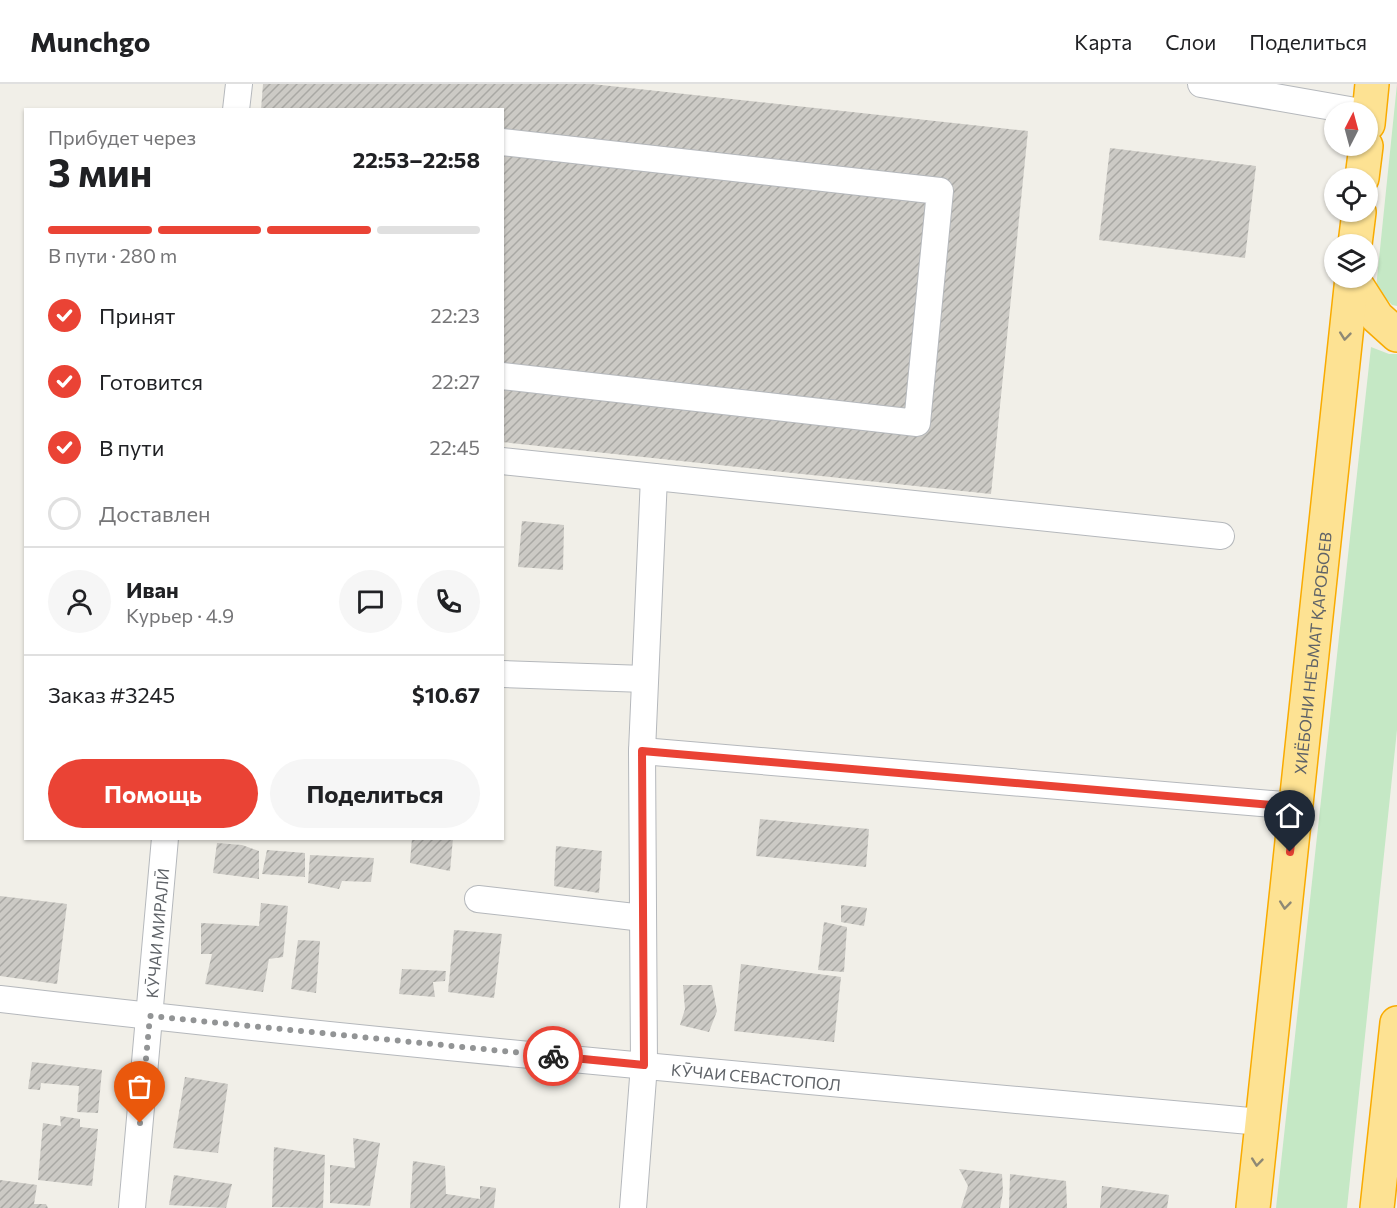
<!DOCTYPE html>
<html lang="ru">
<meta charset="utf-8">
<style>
:root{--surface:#fff;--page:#f6f6f6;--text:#202124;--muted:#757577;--line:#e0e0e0;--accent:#ea4335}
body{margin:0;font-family:Commissioner,sans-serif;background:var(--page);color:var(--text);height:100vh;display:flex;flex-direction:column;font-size:22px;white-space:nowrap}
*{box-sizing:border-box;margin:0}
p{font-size:20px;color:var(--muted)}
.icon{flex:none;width:33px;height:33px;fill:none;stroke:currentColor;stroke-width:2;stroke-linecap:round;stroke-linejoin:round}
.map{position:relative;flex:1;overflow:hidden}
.side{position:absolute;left:24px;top:24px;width:480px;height:732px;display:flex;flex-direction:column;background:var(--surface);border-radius:0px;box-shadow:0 2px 4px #0004}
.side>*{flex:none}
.needle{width:39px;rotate:6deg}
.buttons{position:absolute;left:1324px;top:18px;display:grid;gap:12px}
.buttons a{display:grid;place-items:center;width:54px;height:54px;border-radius:50%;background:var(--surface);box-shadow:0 2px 4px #0004;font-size:30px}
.pin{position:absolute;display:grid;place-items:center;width:51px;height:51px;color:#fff;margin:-62px -26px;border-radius:50% 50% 50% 0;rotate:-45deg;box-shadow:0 0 6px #0007}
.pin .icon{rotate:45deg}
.courier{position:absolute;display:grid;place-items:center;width:60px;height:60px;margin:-30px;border:4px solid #ea4335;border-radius:50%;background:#fff;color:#222;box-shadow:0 2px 8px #0007}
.summary em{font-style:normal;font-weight:700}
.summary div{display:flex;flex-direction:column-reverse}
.summary{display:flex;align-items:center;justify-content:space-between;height:102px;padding:0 24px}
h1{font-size:39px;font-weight:700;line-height:45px}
.bar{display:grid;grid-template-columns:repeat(4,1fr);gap:9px 6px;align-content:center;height:72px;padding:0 24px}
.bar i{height:8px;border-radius:4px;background:var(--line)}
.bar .selected{background:var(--accent)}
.bar p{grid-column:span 4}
.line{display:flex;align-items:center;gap:15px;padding:0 24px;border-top:2px solid var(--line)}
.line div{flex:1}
.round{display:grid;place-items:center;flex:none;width:63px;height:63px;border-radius:32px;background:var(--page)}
ol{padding:0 24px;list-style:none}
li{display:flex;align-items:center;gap:18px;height:66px}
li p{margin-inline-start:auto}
li .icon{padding:6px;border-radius:50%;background:var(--accent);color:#fff;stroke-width:4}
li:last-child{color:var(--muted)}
li i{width:33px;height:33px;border:3px solid var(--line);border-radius:50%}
.button{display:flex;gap:12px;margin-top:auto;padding:12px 24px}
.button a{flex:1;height:69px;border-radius:36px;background:var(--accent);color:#fff;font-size:24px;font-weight:700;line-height:69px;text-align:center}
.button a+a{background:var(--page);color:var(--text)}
header{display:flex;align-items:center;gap:36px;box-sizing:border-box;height:84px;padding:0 30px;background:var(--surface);border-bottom:2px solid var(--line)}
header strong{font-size:28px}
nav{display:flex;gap:33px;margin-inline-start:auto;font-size:21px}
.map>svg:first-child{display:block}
.grass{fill:#c5e8c5}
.building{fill:url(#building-hatch)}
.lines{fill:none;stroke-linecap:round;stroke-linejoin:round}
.minor-casing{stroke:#b5b8bc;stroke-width:28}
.highway-casing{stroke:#f9ab00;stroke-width:36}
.minor{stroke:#fff;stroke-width:26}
.highway{stroke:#fde293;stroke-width:33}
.oneway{stroke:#8e8975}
.done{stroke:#929495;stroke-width:6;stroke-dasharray:0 10.8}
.route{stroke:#ea4335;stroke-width:8}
.labels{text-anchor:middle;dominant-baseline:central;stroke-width:4.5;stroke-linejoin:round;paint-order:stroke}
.street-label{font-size:16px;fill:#5f6368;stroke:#fff}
</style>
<header>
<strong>Munchgo</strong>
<nav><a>Карта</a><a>Слои</a><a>Поделиться</a></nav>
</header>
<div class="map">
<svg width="1397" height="1124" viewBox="0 0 1397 1124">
<defs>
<pattern id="building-hatch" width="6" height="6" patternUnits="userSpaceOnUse" patternTransform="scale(1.5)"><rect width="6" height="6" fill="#cccac5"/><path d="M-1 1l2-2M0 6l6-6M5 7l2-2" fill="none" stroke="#a9a8a4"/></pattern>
</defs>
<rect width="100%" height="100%" fill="#f1efe8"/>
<path class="grass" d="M1397,0V222L1392,221L1376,204Z
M1371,263L1389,270H1397V646L1347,1124H1276Z"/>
<path class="building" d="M263,0H592L1028,47L991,410L502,358V26H261Z
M1110,64L1256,82L1245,174L1099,156Z
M522,437L564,441L563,486L518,483Z
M760,735L869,745L866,783L756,772Z
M412,754H453L450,787L410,779Z
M217,759L242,761L259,767V795L213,789Z
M556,762L602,767L599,809L554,802Z
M267,766L305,769V793L262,790Z
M310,771L374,774L371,798L342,797L339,805L308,799Z
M0,812L67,820L57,900L0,892Z
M261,819L288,822L283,873L269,875L263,908L205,900L212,870H201V839L259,842Z
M841,821L867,824L864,842L841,838Z
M824,838L847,843L844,888L818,886Z
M454,846L502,850L494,914L448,908Z
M298,856L320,857L316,909L291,905Z
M741,880L841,893L834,958L734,947Z
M402,885L446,887L445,897L433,898L435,913L399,910Z
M683,901H712L717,927L709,948L680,941L685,925Z
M32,978L102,986L98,1029L77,1028L79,1002L41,999L40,1006L28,1005Z
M185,993L228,1000L218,1069L173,1064Z
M60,1032L80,1035V1043L98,1045L92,1102L38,1096L43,1039L61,1042Z
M353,1054L380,1059L370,1122L330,1119V1081L355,1084Z
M274,1063L325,1071L323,1124L272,1123Z
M413,1077L445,1082L446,1110L480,1115V1102L496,1104L494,1124H410Z
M959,1085L1002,1090L1003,1108L1000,1124H961L968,1102Z
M1010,1090L1066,1097L1067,1124H1009Z
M174,1091L232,1100L226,1124L169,1121Z
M0,1096L37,1101L34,1120H46L48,1124H0Z
M1102,1102L1169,1111L1167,1124H1100Z"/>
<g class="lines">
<g class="minor-casing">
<g id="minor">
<path d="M1201,0L1361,28"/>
<path d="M236,26L239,0"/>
<path d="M502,58L940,107L917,339L502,292"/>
<path d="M502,377L1221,452"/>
<path d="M502,590L645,595"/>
<path d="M642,667L1295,722"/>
<path d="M478,815L643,834"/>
<path id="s1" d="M0,915C420,964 841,1000 1262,1038"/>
<path id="s2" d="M132,1124L165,754"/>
<path d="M633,1124L644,981L642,667L654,393"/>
</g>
</g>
<g class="highway-casing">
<g id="highway">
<path d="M1368,40L1372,0"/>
<path d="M1362,94L1366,62"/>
<path d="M1355,160L1359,128"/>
<path d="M1352,194L1377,233L1397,251"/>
<path id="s3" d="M1253,1124L1352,194"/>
<path d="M1377,1124L1397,939"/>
</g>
</g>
<use href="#minor" class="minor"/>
<use href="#highway" class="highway"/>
</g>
<defs><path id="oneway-chevron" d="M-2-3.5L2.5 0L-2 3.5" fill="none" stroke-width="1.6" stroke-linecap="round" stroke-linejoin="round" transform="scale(1.5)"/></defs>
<g class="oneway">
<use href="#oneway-chevron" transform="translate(1345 252) rotate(96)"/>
<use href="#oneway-chevron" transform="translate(1285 821) rotate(96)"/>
<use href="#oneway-chevron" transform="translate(1257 1078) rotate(96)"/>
</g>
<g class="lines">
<path class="done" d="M140,1039L150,932L553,972"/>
<path class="route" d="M553,972L644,981L642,667L1295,723L1290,768"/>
</g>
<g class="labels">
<g class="street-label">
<text stroke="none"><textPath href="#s3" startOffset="558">ХИЁБОНИ НЕЪМАТ ҚАРОБОЕВ</textPath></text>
<text stroke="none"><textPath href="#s2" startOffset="276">КӮЧАИ МИРАЛӢ</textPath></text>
<text stroke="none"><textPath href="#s1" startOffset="760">КӮЧАИ СЕВАСТОПОЛ</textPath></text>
</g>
</g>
</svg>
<div class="buttons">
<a><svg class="needle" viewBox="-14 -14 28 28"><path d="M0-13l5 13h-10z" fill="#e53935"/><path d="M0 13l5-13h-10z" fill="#757577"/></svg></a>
<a><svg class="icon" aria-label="locate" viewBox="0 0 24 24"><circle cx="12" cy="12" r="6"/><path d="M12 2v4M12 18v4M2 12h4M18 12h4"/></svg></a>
<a><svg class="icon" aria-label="layers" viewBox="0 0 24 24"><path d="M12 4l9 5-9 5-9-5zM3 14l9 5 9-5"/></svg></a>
</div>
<div class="pin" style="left:140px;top:1039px;background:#ea580c"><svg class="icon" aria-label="bag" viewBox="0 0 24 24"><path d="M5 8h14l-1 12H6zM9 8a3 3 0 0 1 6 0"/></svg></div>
<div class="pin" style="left:1290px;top:768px;background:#1f2937"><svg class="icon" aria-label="home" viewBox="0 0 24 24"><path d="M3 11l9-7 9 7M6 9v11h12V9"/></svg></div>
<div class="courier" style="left:553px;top:972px"><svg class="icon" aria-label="bike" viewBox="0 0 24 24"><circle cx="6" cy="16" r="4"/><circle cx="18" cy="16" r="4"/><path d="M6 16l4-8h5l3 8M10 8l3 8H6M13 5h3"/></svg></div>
<section class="side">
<div class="summary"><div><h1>3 мин</h1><p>Прибудет через</p></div><em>22:53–22:58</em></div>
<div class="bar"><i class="selected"></i><i class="selected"></i><i class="selected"></i><i></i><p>В пути · 280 m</p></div>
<ol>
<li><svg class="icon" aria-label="check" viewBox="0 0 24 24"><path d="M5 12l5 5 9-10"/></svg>Принят<p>22:23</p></li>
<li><svg class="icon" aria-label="check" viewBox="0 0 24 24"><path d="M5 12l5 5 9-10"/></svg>Готовится<p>22:27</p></li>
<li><svg class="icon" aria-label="check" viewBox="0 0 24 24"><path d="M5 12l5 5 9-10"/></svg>В пути<p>22:45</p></li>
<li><i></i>Доставлен</li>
</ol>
<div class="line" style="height:108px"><a class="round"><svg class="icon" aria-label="person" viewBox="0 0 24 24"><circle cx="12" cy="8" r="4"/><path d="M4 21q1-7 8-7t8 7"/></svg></a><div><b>Иван</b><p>Курьер · 4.9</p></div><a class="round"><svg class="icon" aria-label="chat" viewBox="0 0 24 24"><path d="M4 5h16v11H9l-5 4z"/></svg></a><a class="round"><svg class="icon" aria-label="phone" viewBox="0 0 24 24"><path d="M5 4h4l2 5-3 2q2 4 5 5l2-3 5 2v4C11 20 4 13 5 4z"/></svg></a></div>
<div class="line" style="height:78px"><div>Заказ #3245</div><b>$10.67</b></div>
<div class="button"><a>Помощь</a><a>Поделиться</a></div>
</section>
</div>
